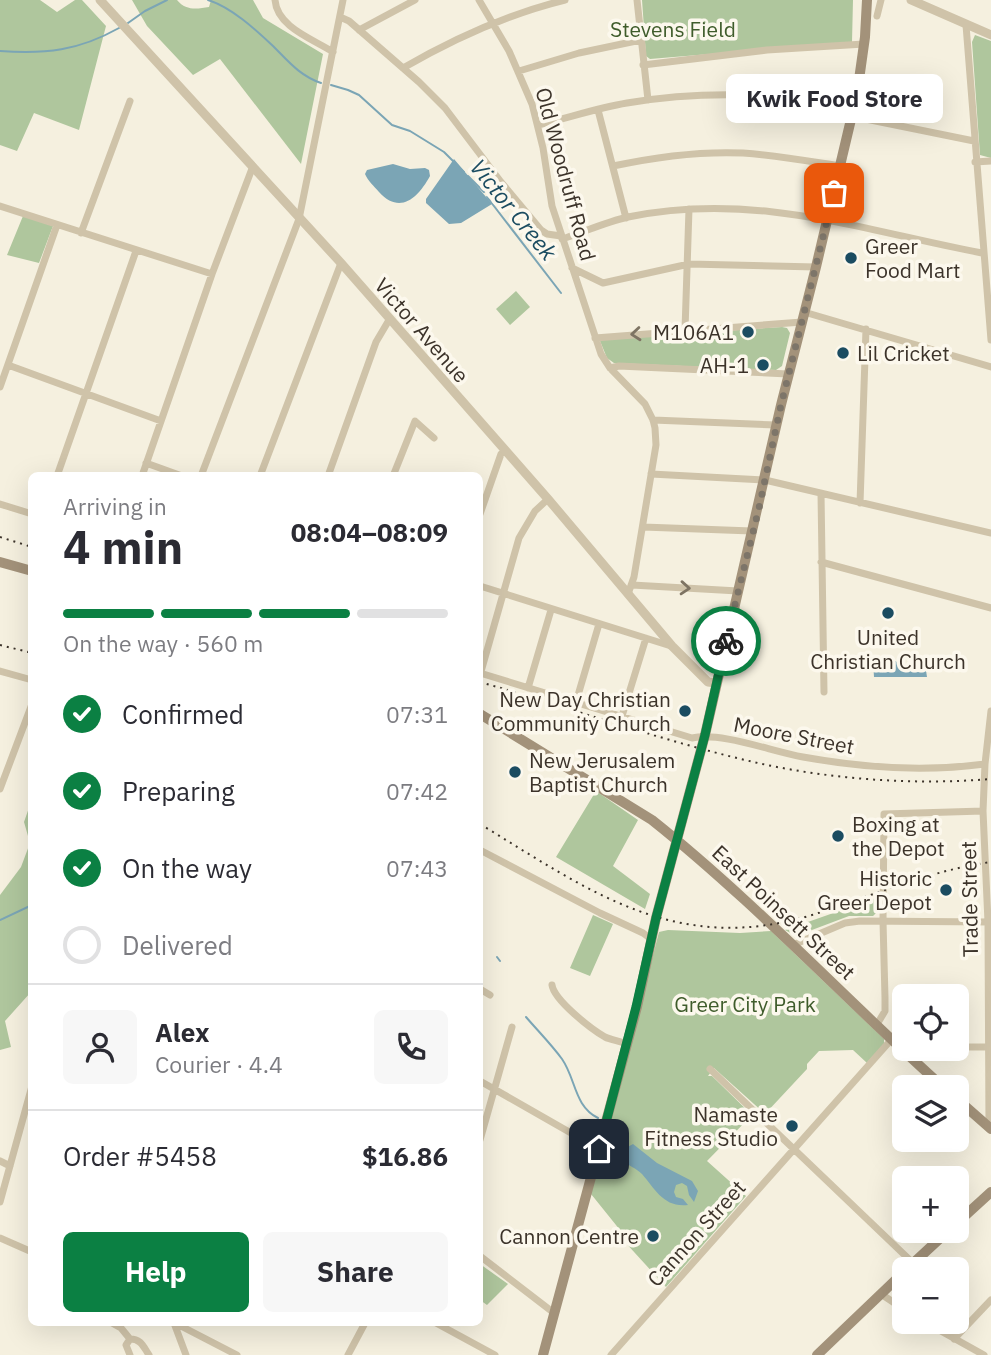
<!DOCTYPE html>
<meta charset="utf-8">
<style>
:root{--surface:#fff;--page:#f7f7f7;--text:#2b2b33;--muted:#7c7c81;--line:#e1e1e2;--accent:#0b8043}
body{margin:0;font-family:"IBM Plex Sans",sans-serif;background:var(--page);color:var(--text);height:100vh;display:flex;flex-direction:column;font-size:26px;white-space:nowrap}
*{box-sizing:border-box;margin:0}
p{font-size:23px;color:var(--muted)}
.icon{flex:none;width:38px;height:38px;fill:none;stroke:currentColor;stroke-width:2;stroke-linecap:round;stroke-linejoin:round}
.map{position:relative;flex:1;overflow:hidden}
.details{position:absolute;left:28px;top:472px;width:455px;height:854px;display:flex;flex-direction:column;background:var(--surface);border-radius:10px;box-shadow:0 7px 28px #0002}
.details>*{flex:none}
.tools{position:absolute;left:892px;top:984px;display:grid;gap:14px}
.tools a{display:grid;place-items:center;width:77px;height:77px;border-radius:10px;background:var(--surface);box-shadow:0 7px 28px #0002;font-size:35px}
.pin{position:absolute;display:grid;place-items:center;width:60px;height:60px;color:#fff;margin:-30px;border-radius:14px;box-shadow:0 4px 10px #0006}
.courier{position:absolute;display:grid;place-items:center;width:70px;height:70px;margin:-35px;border:5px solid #0b8043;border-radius:50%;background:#fff;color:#222;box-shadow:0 2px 9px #0007}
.bubble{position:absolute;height:49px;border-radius:10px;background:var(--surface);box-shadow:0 7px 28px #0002;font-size:23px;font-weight:700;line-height:49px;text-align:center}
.headline em{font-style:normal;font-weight:700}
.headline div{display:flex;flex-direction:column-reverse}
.headline{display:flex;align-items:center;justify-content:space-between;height:119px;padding:0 35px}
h1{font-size:46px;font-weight:700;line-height:52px}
.bar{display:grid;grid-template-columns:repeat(4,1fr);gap:10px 7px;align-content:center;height:84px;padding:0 35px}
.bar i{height:9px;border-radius:5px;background:var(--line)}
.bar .on{background:var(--accent)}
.bar p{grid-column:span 4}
.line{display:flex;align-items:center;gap:18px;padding:0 35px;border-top:2px solid var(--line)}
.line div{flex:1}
.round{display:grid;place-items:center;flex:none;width:74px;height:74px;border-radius:10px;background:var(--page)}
ol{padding:0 35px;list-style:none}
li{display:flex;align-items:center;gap:21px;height:77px}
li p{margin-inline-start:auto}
li .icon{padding:7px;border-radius:50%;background:var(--accent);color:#fff;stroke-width:4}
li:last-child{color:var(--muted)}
li i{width:38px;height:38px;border:4px solid var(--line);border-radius:50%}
.cta{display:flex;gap:14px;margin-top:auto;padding:14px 35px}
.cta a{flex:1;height:80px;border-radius:10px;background:var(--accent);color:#fff;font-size:28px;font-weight:700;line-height:80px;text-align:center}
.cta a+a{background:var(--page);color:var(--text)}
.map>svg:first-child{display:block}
.green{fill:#afc69d}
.water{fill:#7ba5b5}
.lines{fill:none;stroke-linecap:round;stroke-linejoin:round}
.stream{stroke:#7ba5b5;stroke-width:2}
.minor{stroke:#cfc3a9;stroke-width:7}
.tertiary{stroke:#cfc3a9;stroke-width:9}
.secondary{stroke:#a3927a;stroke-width:10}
.rail{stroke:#3c332a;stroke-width:2;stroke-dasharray:2 5;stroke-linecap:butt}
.oneway{stroke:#7e7463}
.done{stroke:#7d7569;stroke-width:7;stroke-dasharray:0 12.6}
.route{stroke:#0b8043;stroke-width:9}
.poi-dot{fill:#1b4c61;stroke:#fcf8ed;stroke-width:2.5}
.labels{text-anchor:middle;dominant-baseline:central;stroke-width:7;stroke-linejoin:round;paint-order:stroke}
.park-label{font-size:21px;fill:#3f5c2b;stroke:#fcf8ed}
.street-label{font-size:21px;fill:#3c332a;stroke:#fcf8ed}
.poi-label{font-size:21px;fill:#3c332a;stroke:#fcf8ed;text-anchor:end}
.water-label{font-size:23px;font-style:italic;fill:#1b4c61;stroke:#fcf8ed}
</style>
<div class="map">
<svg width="991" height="1355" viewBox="0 0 991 1355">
<rect width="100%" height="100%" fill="#f5f0df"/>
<path class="green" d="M0,0H40L57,12L75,0H82L106,26L79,130L34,113L17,151L0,145Z
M132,0H177C186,11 197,9 209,7L211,0H253L263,18L323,54L301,164L220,59L193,75L147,26Z
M642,0H853L852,42L650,59L646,56Z
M975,35L991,41V158L980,155L972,42Z
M23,216L53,226L39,263L7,255Z
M516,291L530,307L510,325L496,309Z
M782,327L787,328L790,333L782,366L776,370L614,363L607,358L600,341L601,339Z
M596,791L638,820L613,866L650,894L645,909L556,857Z
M31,802V992L5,1021L11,1047L0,1050V895L21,867L30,843L24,822Z
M879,897L878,911L873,916H849L796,936L785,930Z
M593,915L613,924L590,976L570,968Z
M668,930L740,933L771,931L884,1039V1044L867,1063L853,1050L819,1051L807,1064V1069L765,1114L714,1068L708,1076H712L752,1115L707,1161L746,1196L666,1287L624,1241L620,1230L591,1194L659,932Z
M480,1264L508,1284L487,1305L480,1300Z"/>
<path class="water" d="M454,159L492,204L461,223L449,224L426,203V199Z
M393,164L410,169L425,168L429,170L430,176C418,198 400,215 379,192C374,186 368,181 365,174L367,170Z
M873,661H896L902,669H910L914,664H925L927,677H874Z
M633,1144L657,1163L692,1181L698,1191L694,1202L689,1195L687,1186L682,1183L676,1185L674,1192L676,1197L683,1199L688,1205C664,1208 655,1189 642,1174C636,1168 629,1166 623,1161L621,1154L624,1149Z"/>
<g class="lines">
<path class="stream" d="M208,0C231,7 255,29 273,46C288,61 300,76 321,83
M128,23L145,11L167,0
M0,51C46,54 78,51 119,28
M331,85L348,90L359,95L392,125L410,131L444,152L464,172
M468,176L484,192
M487,197L561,293
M0,920L32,905
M497,957L500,961
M526,1017C538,1031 551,1044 562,1059C576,1079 574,1106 598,1118"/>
<path class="minor" d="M275,0C277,27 313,39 333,52
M479,0L509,51L532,104L543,148L552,206L601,354L610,368L645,404L653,420L655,428L656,445L634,577L628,594
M637,0L648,100
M877,16L881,0
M340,17L349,21L419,82L445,108L501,182L541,230L547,234L561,236
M966,25L991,340
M359,30L415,0
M643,65L767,50L864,44
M403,68C453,39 508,14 565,0
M519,71L579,53L641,40
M598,110L626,218
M851,116L974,141
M538,125C568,118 597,108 627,103C703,90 778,93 854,106
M975,162L991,161
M613,166C655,157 699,151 743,153C775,155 808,161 840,166
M0,206L212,274
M81,233L130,101
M562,239C584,232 606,222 628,217C754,191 861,230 982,253
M572,268L603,283L689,264L816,267
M804,312L991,367
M685,330L689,209
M595,338L802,322
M8,365L161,421
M610,368L619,366L788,374
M0,387L57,225
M653,420L776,425
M146,463L182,476
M651,474L765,480L991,533
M57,476L136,251
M142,476L212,274L253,166
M201,476L299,219L343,0
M260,476L341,263
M328,476L376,342L389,320
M393,476L415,421L434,438
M821,493L824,692
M860,503L866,329
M0,504L32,514
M480,514L501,454L506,451
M643,527L752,531
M821,562L991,608
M632,585L738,591
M480,586L671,646
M0,671L32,680
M480,673L692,738C722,732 770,751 803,757C863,768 924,772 985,764
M480,675L519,538L535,511L548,499
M528,688L551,610
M576,702L599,624
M622,716L646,638
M0,789L32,704
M480,850L600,913L643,933L651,939
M793,945L845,923L860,921L990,922
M552,985C554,1000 591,1029 605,1037C611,1040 620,1041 627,1044
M480,989L490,995
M876,1026L885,1011V998L883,921L884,814L983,811
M957,1047H990
M911,1057L921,1048
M710,1069L913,1263
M480,1081L599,1149
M989,1128L988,922L983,811L985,764L991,711
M480,1140L512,1027
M0,1161L10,1166
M0,1202L32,1086
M0,1238L32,1252
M480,1256L554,1313
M881,1294L905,1310
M923,1321L984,1355
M112,1323L121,1328L130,1339
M174,1323L186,1355
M175,1323L237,1355
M436,1323L495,1355
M954,1339L991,1300
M130,1355L126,1345L130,1339C141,1339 143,1346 149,1355
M348,1355L365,1323
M611,1355L891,1040"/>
<path class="tertiary" d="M100,0L341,263L548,499L672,646L708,682L716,683
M911,0L991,35"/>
<path class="secondary" d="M0,562L32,571
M480,714L652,820C755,902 845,999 943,1087
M957,1099L991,1129
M957,1223L991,1192
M907,1269L949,1230
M543,1355L637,1007L656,918L705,735L781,405L816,267L857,94L865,37L867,0
M817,1355L905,1271"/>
<path class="rail" d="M0,537L32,547
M0,645L32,653
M480,682C575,709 670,744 767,765C840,780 917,785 991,779
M480,824C590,891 676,956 812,915C872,896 928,871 991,862"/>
</g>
<defs><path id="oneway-chevron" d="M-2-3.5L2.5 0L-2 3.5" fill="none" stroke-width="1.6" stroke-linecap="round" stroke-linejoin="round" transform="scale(1.75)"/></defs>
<g class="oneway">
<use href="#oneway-chevron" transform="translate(636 334) rotate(175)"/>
<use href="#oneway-chevron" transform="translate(685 588) rotate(4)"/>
</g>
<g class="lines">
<path class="done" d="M726,641L759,508L781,405L834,193"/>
<path class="route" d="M599,1149L636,1007L656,918L705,735L726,641"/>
</g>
<g class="poi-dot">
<circle cx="851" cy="258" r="7"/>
<circle cx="748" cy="332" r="7"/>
<circle cx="843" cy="353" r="7"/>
<circle cx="763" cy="365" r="7"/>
<circle cx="888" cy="613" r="7"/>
<circle cx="685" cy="711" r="7"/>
<circle cx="515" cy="772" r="7"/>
<circle cx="838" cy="836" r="7"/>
<circle cx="946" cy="890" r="7"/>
<circle cx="792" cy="1126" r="7"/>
<circle cx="653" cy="1236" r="7"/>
</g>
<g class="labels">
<g class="park-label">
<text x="673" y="29">Stevens Field</text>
<text x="745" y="1004">Greer City Park</text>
</g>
<g class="street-label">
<text transform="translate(566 174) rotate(75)">Old Woodruff Road</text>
<text transform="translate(422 330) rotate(49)">Victor Avenue</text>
<text transform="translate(794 735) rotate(11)">Moore Street</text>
<text transform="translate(969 899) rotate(-91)">Trade Street</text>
<text transform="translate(784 912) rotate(43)">East Poinsett Street</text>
<text transform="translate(696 1233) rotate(-48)">Cannon Street</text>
</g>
<g class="poi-label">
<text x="865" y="246" text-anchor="start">Greer<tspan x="865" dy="24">Food Mart</tspan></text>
<text x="734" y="332">M106A1</text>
<text x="857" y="353" text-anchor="start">Lil Cricket</text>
<text x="749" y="365">AH-1</text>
<text x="888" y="637" text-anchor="middle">United<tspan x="888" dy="24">Christian Church</tspan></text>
<text x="671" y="699">New Day Christian<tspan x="671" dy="24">Community Church</tspan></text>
<text x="529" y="760" text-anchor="start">New Jerusalem<tspan x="529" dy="24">Baptist Church</tspan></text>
<text x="852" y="824" text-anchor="start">Boxing at<tspan x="852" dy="24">the Depot</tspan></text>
<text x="932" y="878">Historic<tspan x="932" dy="24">Greer Depot</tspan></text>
<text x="778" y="1114">Namaste<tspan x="778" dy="24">Fitness Studio</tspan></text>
<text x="639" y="1236">Cannon Centre</text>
</g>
<g class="water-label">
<text transform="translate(514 209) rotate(51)">Victor Creek</text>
</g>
</g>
</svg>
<div class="tools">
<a><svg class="icon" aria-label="locate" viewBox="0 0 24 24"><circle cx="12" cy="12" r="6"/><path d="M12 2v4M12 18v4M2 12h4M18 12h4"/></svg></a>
<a><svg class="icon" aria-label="layers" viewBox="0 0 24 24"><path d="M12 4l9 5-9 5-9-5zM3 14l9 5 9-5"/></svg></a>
<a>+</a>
<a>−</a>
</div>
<div class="pin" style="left:834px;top:193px;background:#ea580c"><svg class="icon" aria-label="bag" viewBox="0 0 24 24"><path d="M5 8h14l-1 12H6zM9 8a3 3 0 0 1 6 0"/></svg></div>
<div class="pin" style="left:599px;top:1149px;background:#1f2937"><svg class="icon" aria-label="home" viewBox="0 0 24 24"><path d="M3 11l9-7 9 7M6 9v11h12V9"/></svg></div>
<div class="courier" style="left:726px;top:641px"><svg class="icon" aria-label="bike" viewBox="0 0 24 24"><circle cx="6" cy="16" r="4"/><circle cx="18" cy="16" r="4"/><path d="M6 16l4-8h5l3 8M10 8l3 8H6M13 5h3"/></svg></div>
<div class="bubble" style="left:726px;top:74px;width:217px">Kwik Food Store</div>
<section class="details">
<div class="headline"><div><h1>4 min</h1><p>Arriving in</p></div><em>08:04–08:09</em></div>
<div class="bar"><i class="on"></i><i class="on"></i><i class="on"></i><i></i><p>On the way · 560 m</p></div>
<ol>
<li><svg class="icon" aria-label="check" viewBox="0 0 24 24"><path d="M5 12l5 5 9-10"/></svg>Confirmed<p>07:31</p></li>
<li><svg class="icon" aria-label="check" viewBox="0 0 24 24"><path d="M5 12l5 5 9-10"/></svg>Preparing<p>07:42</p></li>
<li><svg class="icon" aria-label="check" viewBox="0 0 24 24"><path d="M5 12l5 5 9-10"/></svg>On the way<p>07:43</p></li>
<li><i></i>Delivered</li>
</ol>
<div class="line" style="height:126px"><a class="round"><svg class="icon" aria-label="person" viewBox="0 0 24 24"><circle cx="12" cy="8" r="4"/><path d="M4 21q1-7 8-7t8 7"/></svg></a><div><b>Alex</b><p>Courier · 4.4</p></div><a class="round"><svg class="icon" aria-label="phone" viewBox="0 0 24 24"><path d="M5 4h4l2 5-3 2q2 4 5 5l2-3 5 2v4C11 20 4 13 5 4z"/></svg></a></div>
<div class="line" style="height:91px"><div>Order #5458</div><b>$16.86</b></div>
<div class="cta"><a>Help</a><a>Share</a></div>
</section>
</div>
